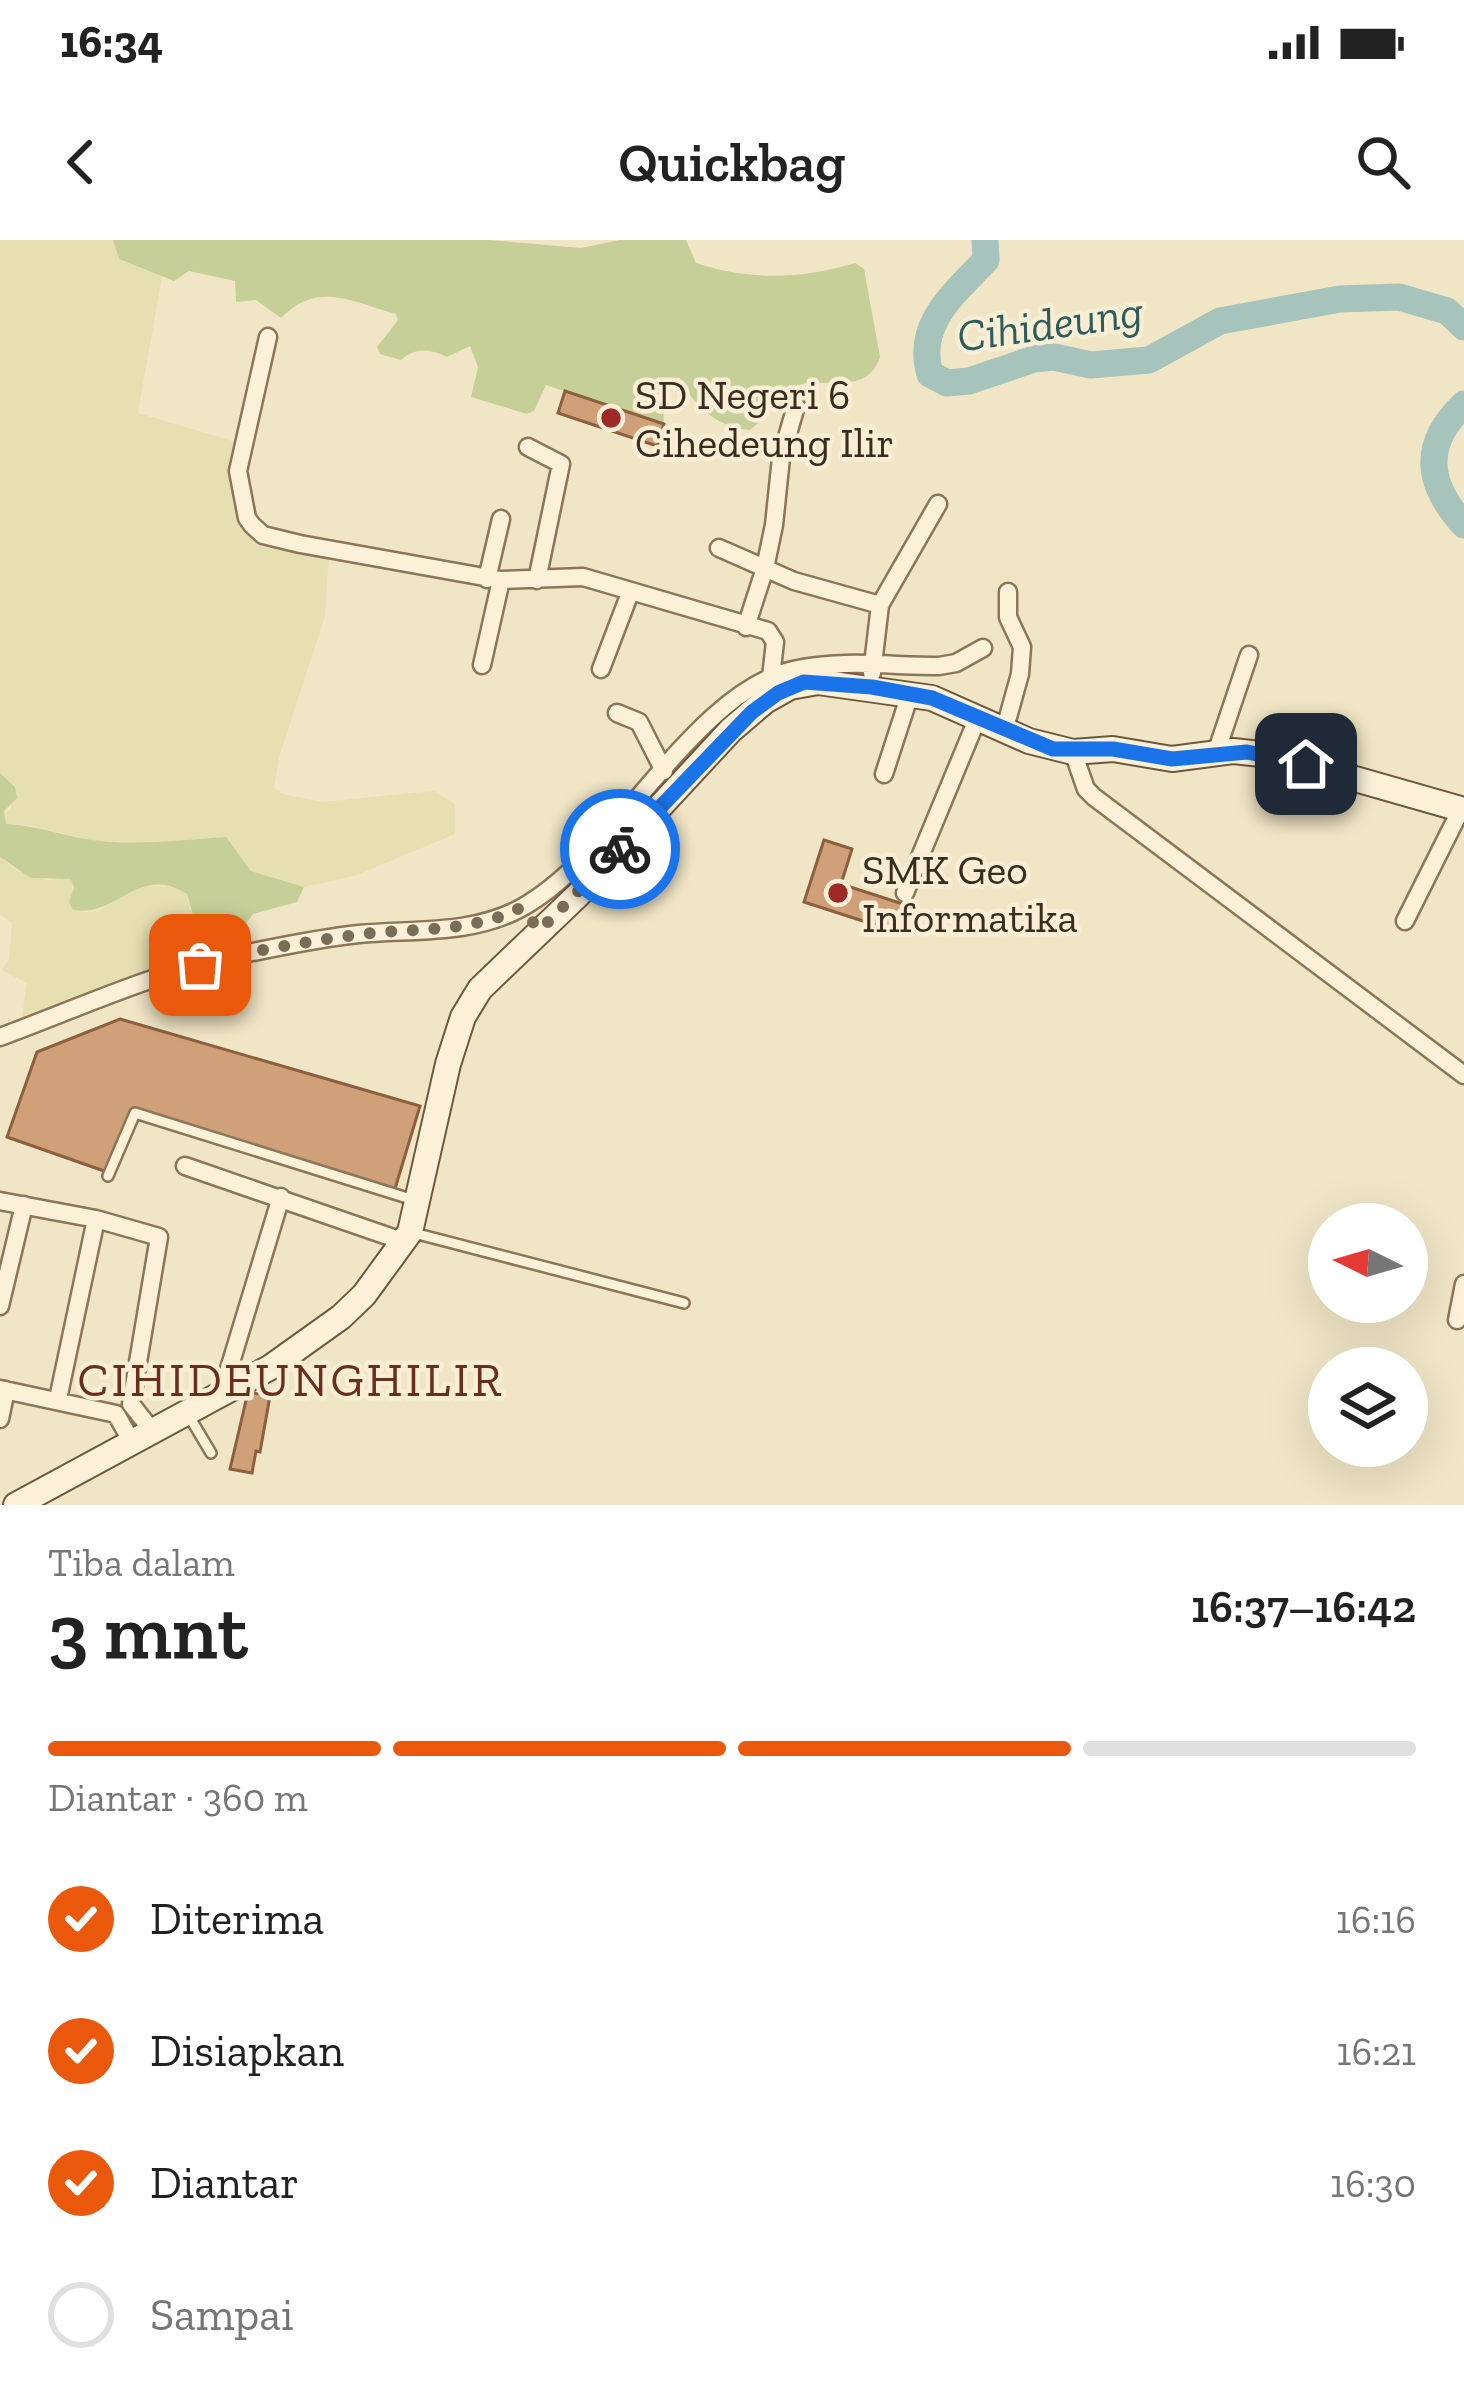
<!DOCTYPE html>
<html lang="id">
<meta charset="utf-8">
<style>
:root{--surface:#fff;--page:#f6f6f6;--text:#222;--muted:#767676;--line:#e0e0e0;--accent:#ea580c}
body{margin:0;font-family:"Zilla Slab",serif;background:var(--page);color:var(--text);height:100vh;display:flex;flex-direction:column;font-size:45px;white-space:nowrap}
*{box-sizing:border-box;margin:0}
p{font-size:39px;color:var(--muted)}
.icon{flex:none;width:66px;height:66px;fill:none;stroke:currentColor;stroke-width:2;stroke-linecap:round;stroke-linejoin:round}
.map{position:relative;height:1265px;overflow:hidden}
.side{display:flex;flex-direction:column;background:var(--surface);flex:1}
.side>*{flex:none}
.needle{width:78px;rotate:275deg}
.controls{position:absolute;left:1308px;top:963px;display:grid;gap:24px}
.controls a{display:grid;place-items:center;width:120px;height:120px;border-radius:50%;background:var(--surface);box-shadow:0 12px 48px #0002;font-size:60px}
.pin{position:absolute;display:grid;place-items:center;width:102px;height:102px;color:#fff;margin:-51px;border-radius:24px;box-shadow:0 6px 18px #0006}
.courier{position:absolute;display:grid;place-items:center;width:120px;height:120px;margin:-60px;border:9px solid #1a73e8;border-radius:50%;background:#fff;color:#222;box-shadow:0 3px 15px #0007}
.head em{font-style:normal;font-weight:600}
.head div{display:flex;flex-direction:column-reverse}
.head{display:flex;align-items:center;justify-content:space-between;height:204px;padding:0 48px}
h1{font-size:78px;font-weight:600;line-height:90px}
.bar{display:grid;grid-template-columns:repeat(4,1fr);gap:18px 12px;align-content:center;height:144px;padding:0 48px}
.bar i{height:15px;border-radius:9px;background:var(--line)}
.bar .active{background:var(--accent)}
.bar p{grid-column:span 4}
ol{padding:0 48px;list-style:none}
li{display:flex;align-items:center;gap:36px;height:132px}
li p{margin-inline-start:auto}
li .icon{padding:12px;border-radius:50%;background:var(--accent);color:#fff;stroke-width:4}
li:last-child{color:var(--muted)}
li i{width:66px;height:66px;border:6px solid var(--line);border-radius:50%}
.status{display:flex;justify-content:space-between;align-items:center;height:84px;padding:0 60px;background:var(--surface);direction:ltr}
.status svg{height:33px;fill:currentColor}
header{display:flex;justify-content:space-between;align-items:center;height:156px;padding:0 48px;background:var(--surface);font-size:54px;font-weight:600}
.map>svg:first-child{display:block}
.farmland{fill:#e6dfb2}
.green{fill:#c7cf98}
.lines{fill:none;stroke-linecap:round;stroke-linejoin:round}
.river{stroke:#a6c3bc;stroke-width:27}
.building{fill:#d0a079;stroke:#8c603f;stroke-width:3}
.lane-casing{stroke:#8c765a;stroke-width:14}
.street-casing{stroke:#8c765a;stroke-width:21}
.secondary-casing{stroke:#6e573d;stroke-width:28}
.lane{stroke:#faf1d8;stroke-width:9}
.street{stroke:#faf1d8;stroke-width:16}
.secondary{stroke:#faf1d8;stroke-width:24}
.done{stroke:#7a6d58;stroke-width:12;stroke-dasharray:0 21.6}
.route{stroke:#1a73e8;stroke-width:15}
.poi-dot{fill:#9e2a27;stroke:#f7eed5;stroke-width:4.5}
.labels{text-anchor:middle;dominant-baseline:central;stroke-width:9;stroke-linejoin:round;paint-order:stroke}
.poi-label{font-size:42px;fill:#3b2d1e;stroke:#f7eed5;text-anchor:start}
.water-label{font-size:45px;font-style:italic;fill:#2d5c5a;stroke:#f7eed5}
.quarter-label{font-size:48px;letter-spacing:3px;fill:#6a2f1c;stroke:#f7eed5}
</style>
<div class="status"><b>16:34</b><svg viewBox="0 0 49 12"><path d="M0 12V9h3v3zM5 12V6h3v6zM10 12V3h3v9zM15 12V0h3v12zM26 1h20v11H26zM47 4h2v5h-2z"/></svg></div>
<header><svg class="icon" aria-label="back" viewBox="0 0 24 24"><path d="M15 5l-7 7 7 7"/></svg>Quickbag<svg class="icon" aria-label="search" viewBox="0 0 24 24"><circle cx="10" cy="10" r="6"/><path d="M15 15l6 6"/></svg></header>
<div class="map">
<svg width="1464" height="1265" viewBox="0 0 1464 1265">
<rect width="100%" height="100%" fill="#f0e5c5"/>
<path class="farmland" d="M0,0H113L119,19L162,36L138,173L239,203L240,280L329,314L325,376L279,517L274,547L282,554L322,562L433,551L455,564V594L354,636L304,647L251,631L226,597L158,603L95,601L30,585L5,584L2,578L11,567L15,547L0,533Z
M0,617L17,631L47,640L72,638L73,670L83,672H97L140,646L175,647L187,654L190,670L221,691L223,702L169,726L22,778L27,743L2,730L9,719L12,683L0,674Z"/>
<path class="green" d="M113,0H489L581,8L620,0H686L696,23C750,41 801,39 855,23L864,29L880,117C867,157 825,136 795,146C787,149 778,157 770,162L767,176L750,190C716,187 693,165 679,137L667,146L663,161L664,184L546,145L534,171L527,174L471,157L478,127L470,106L447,117C430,109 416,107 401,120L380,114L377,107L398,80L396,74C352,62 318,40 281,78L256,60L236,62L235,41L189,31L174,41L119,19Z
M0,533L15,547L17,558L4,571L6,584C38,585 68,598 100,601C143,605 184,600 226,597L251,631L304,647L297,662L253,674L232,703L223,702L215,685L195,682L187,654C139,623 117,678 73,670L69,662L74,648L71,639L31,638L0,617Z"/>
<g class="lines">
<path class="river" d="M985,0L986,20C955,53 915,84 930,134L947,143L969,141L1034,119L1054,117L1091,125L1149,120L1220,81L1340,59L1399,57L1447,71L1464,87
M1464,164C1422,204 1426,243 1464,285"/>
</g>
<path class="building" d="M565,151L664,184L657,206L558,173Z
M824,600L852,609L841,644L903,664L894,691L804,662Z
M120,779L420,866L394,952L133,868L107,932L7,897L37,812Z
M248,1152L270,1156L260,1212L256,1211L252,1233L230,1229Z"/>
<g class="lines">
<g class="lane-casing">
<path id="lane" d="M108,936L135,873L417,961
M410,992L684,1063
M189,1176L211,1213"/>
</g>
<g class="street-casing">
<path id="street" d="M268,97L238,231L247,278L252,285L263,295L300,304L501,340
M528,207L561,224L537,340
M719,308L794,341L880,365
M487,339L501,279
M746,387L765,328L774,285L781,218L796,166
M482,425L501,340L583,337L768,391L775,402L771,437
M601,429L630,353
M872,433L880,365L938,264
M617,473L639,482L664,531
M1005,488L1020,434L1022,407L1008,377V352
M1073,512L1086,549L1094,557L1464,835
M1216,513L1249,415
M884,534L910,454
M905,653L978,477
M1405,681L1461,569
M0,797C76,769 154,733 233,716C274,708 318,698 359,694C413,689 472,695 521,668C617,615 692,453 793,430C841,419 890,426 939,426L956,423L983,408
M185,926L402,1001
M0,961L96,979L159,997L131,1164L154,1193
M0,1066L24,965
M1457,1080L1464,1044
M0,1149L116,1174L133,1204
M222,1152L281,957
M58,1159L96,979
M0,1179L6,1150"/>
</g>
<g class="secondary-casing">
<path id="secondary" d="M16,1265L271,1127L341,1077L364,1055L410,992L448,824L463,777L480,749L578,655L731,490L765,461L790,447L818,442L932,458L1029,501L1073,512L1113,509L1172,519L1233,511L1271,515L1464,570"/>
</g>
<use href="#lane" class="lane"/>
<use href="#street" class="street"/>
<use href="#secondary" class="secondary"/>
</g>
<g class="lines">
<path class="done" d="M200,725C250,711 304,702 356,695C411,687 469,694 520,668L540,690L620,609"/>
<path class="route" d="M620,609L752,472L778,453L804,442L872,447L932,458L1053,509H1113L1172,519L1247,512L1306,524"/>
</g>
<g class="poi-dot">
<circle cx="611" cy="178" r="12"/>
<circle cx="838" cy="653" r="12"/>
</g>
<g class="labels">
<g class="poi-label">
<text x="635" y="154">SD Negeri 6<tspan x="635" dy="48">Cihedeung Ilir</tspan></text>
<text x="862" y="629">SMK Geo<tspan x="862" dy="48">Informatika</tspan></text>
</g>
<g class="water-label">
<text transform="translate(1050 84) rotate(-8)">Cihideung</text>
</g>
<g class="quarter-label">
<text x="291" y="1139">CIHIDEUNGHILIR</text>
</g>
</g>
</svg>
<div class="controls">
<a><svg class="needle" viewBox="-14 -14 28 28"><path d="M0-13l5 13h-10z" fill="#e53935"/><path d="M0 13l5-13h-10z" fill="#767676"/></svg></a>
<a><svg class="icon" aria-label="layers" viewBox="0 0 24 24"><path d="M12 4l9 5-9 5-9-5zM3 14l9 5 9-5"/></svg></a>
</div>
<div class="pin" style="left:200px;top:725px;background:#ea580c"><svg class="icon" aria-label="bag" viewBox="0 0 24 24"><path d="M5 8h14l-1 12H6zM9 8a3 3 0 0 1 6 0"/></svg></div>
<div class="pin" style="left:1306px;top:524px;background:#1f2937"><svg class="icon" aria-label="home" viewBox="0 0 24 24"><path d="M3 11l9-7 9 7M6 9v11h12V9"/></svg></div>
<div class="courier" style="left:620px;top:609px"><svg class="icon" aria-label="bike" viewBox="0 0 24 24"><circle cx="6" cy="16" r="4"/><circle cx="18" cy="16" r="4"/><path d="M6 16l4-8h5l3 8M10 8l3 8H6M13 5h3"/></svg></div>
</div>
<section class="side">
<div class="head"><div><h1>3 mnt</h1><p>Tiba dalam</p></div><em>16:37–16:42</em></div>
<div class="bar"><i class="active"></i><i class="active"></i><i class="active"></i><i></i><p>Diantar · 360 m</p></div>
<ol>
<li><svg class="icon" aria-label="check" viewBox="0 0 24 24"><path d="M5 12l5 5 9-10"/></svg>Diterima<p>16:16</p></li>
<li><svg class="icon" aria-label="check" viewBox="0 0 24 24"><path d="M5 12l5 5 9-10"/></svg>Disiapkan<p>16:21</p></li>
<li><svg class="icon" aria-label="check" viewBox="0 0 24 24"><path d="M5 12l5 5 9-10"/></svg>Diantar<p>16:30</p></li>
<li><i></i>Sampai</li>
</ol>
</section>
